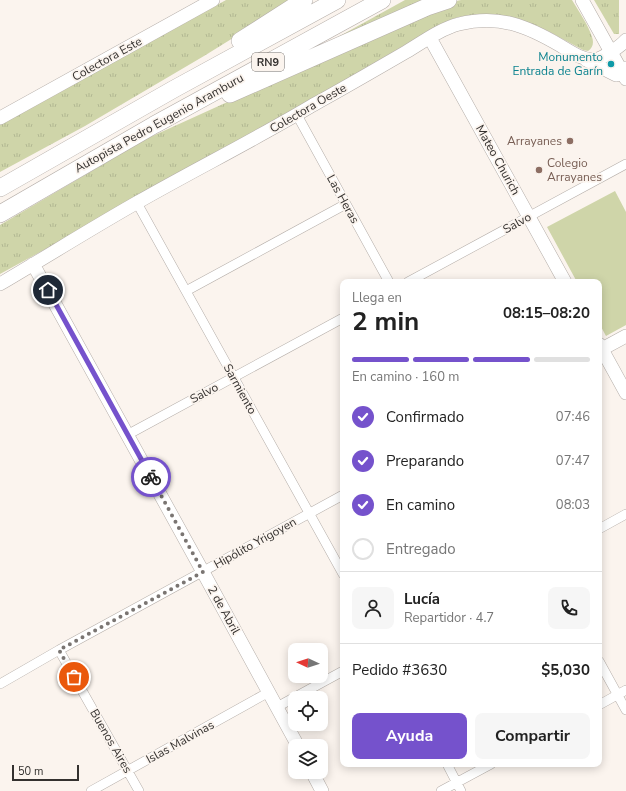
<!DOCTYPE html>
<html lang="es">
<meta charset="utf-8">
<style>
:root{--surface:#fff;--page:#f6f6f6;--text:#222;--muted:#767676;--line:#e0e0e0;--accent:#7552cc}
body{margin:0;font-family:"Nunito Sans",sans-serif;background:var(--page);color:var(--text);height:100vh;display:flex;flex-direction:column;font-size:15px;white-space:nowrap}
*{box-sizing:border-box;margin:0}
p{font-size:13px;color:var(--muted)}
.icon{flex:none;width:22px;height:22px;fill:none;stroke:currentColor;stroke-width:2;stroke-linecap:round;stroke-linejoin:round}
.map{position:relative;flex:1;overflow:hidden}
.details{position:absolute;left:340px;top:279px;width:262px;height:488px;display:flex;flex-direction:column;background:var(--surface);border-radius:8px;box-shadow:0 2px 10px #0003}
.details>*{flex:none}
.needle{width:26px;rotate:274deg}
.buttons{position:absolute;left:288px;top:643px;display:grid;gap:8px}
.buttons a{display:grid;place-items:center;width:40px;height:40px;border-radius:8px;background:var(--surface);box-shadow:0 2px 10px #0003;font-size:20px}
.scale{position:absolute;left:12px;bottom:10px;width:67px;box-sizing:border-box;padding-left:4px;border:2px solid #34312f;border-top:0;font-size:11px;line-height:14px;white-space:nowrap;color:#34312f;-webkit-text-stroke:3px #fbf4ee;paint-order:stroke}
.pin{position:absolute;display:grid;place-items:center;width:34px;height:34px;color:#fff;margin:-17px;border:2px solid #fff;border-radius:50%;box-shadow:0 1px 4px #0007}
.courier{position:absolute;display:grid;place-items:center;width:40px;height:40px;margin:-20px;border:3px solid #7552cc;border-radius:50%;background:#fff;color:#222;box-shadow:0 1px 5px #0007}
.overview em{font-style:normal;font-weight:700}
.overview div{display:flex;flex-direction:column-reverse}
.overview{display:flex;align-items:center;justify-content:space-between;height:68px;padding:0 12px}
h1{font-size:26px;font-weight:700;line-height:30px}
.bar{display:grid;grid-template-columns:repeat(4,1fr);gap:6px 4px;align-content:center;height:48px;padding:0 12px}
.bar i{height:5px;border-radius:3px;background:var(--line)}
.bar .current{background:var(--accent)}
.bar p{grid-column:span 4}
.line{display:flex;align-items:center;gap:10px;padding:0 12px;border-top:1px solid var(--line)}
.line div{flex:1}
.round{display:grid;place-items:center;flex:none;width:42px;height:42px;border-radius:8px;background:var(--page)}
ol{padding:0 12px;list-style:none}
li{display:flex;align-items:center;gap:12px;height:44px}
li p{margin-inline-start:auto}
li .icon{padding:4px;border-radius:50%;background:var(--accent);color:#fff;stroke-width:4}
li:last-child{color:var(--muted)}
li i{width:22px;height:22px;border:2px solid var(--line);border-radius:50%}
.action{display:flex;gap:8px;margin-top:auto;padding:8px 12px}
.action a{flex:1;height:46px;border-radius:8px;background:var(--accent);color:#fff;font-size:16px;font-weight:700;line-height:46px;text-align:center}
.action a+a{background:var(--page);color:var(--text)}
.map>svg:first-child{display:block}
.grass{fill:url(#grass-tufts)}
.pitch{fill:#cfd5a9}
.lines{fill:none;stroke-linecap:round;stroke-linejoin:round}
.street-casing{stroke:#b4ada8;stroke-width:10}
.secondary-casing{stroke:#b4ada8;stroke-width:14}
.highway-casing{stroke:#b4ada8;stroke-width:18}
.street{stroke:#fff;stroke-width:9}
.secondary{stroke:#fff;stroke-width:13}
.highway{stroke:#fff;stroke-width:17}
.done{stroke:#7a7572;stroke-width:4;stroke-dasharray:0 7.2}
.route{stroke:#7552cc;stroke-width:5}
.culture-dot{fill:#0f9aa8;stroke:#fbf4ee;stroke-width:1.5}
.education-dot{fill:#8d6e63;stroke:#fbf4ee;stroke-width:1.5}
.labels{text-anchor:middle;dominant-baseline:central;stroke-width:3.5;stroke-linejoin:round;paint-order:stroke}
.shield{fill:#fbf4ee;stroke:#706c68;stroke-width:1}
.shield-label{font-size:11px;font-weight:bold;fill:#34312f}
.culture-label{font-size:12px;fill:#0d838f;stroke:#fbf4ee;text-anchor:end}
.street-label{font-size:12px;fill:#34312f;stroke:#fbf4ee}
.education-label{font-size:12px;fill:#785e54;stroke:#fbf4ee;text-anchor:end}
</style>
<div class="map">
<svg width="626" height="791" viewBox="0 0 626 791">
<defs>
<pattern id="grass-tufts" width="24" height="20" patternUnits="userSpaceOnUse"><rect width="24" height="20" fill="#cfd5a9"/><path d="M3 7l-1-3M5 7V3M7 7l1-3M15 17l-1-3M17 17v-4M19 17l1-3" fill="none" stroke="#b2b792"/></pattern>
</defs>
<rect width="100%" height="100%" fill="#fbf4ee"/>
<path class="grass" d="M226,0H294L204,56L85,126L0,172V125Z
M405,0H434L298,59Z
M461,0H572C578,10 589,26 592,37C594,42 593,48 588,51L583,50L546,30L525,23L482,15L458,17L441,24L208,160L0,274V225L146,139L443,4Z
M594,0H619V34H614Z"/>
<path class="pitch" d="M615,191L626,212V325L606,336L599,323V282H577L547,227Z"/>
<g class="lines">
<g class="street-casing">
<path id="street" d="M297,115L389,282
M137,203L343,574
M408,282L626,164
M186,291L346,204
M127,435L343,318
M599,529L626,514
M59,650L139,791
M599,661L626,710
M0,684L59,650L343,495
M599,705L626,690
M277,707L343,671
M447,764L461,791
M91,791L269,692
M441,791L491,764"/>
</g>
<g class="secondary-casing">
<path id="secondary" d="M582,0L626,79
M430,38L565,282
M586,60L616,75L623,73L625,68
M0,118L213,0
M33,264L203,572L298,746
M0,284C46,257 92,228 138,202C196,169 256,139 313,105C344,88 375,70 406,52C423,42 440,29 459,24C499,14 527,26 561,46C571,52 581,59 593,60C601,60 621,46 626,40
M599,344L626,393
M602,349L626,336
M312,772L322,791"/>
</g>
<g class="highway-casing">
<path id="highway" d="M240,41L304,0
M230,94L427,7L448,0
M0,188L174,89L337,0
M0,214L154,125L382,0"/>
</g>
<use href="#street" class="street"/>
<use href="#secondary" class="secondary"/>
<use href="#highway" class="highway"/>
</g>
<g class="lines">
<path class="done" d="M74,677L59,650L203,572L151,477"/>
<path class="route" d="M48,290L151,477"/>
</g>
<circle class="culture-dot" cx="611" cy="64" r="4"/>
<g class="education-dot">
<circle cx="570" cy="141" r="4"/>
<circle cx="539" cy="170" r="4"/>
</g>
<g class="labels">
<rect class="shield" x="252" y="53" width="32" height="18" rx="3"/>
<g class="shield-label">
<text x="268" y="62">RN9</text>
</g>
<g class="culture-label">
<text x="603" y="57">Monumento<tspan x="603" dy="14">Entrada de Garín</tspan></text>
</g>
<g class="street-label">
<text transform="translate(107 59) rotate(-29)">Colectora Este</text>
<text transform="translate(308 108) rotate(-30)">Colectora Oeste</text>
<text transform="translate(159 123) rotate(-29)">Autopista Pedro Eugenio Aramburu</text>
<text transform="translate(498 160) rotate(61)">Mateo Churich</text>
<text transform="translate(343 199) rotate(61)">Las Heras</text>
<text transform="translate(517 223) rotate(-29)">Salvo</text>
<text transform="translate(240 389) rotate(61)">Sarmiento</text>
<text transform="translate(204 393) rotate(-28)">Salvo</text>
<text transform="translate(255 543) rotate(-29)">Hipólito Yrigoyen</text>
<text transform="translate(224 610) rotate(61)">2 de Abril</text>
<text transform="translate(111 741) rotate(60)">Buenos Aires</text>
<text transform="translate(180 742) rotate(-29)">Islas Malvinas</text>
</g>
<g class="education-label">
<text x="562" y="141">Arrayanes</text>
<text x="547" y="163" text-anchor="start">Colegio<tspan x="547" dy="14">Arrayanes</tspan></text>
</g>
</g>
</svg>
<div class="buttons">
<a><svg class="needle" viewBox="-14 -14 28 28"><path d="M0-13l5 13h-10z" fill="#e53935"/><path d="M0 13l5-13h-10z" fill="#767676"/></svg></a>
<a><svg class="icon" aria-label="locate" viewBox="0 0 24 24"><circle cx="12" cy="12" r="6"/><path d="M12 2v4M12 18v4M2 12h4M18 12h4"/></svg></a>
<a><svg class="icon" aria-label="layers" viewBox="0 0 24 24"><path d="M12 4l9 5-9 5-9-5zM3 14l9 5 9-5"/></svg></a>
</div>
<div class="scale">50 m</div>
<div class="pin" style="left:74px;top:677px;background:#ea580c"><svg class="icon" aria-label="bag" viewBox="0 0 24 24"><path d="M5 8h14l-1 12H6zM9 8a3 3 0 0 1 6 0"/></svg></div>
<div class="pin" style="left:48px;top:290px;background:#1f2937"><svg class="icon" aria-label="home" viewBox="0 0 24 24"><path d="M3 11l9-7 9 7M6 9v11h12V9"/></svg></div>
<div class="courier" style="left:151px;top:477px"><svg class="icon" aria-label="bike" viewBox="0 0 24 24"><circle cx="6" cy="16" r="4"/><circle cx="18" cy="16" r="4"/><path d="M6 16l4-8h5l3 8M10 8l3 8H6M13 5h3"/></svg></div>
<section class="details">
<div class="overview"><div><h1>2 min</h1><p>Llega en</p></div><em>08:15–08:20</em></div>
<div class="bar"><i class="current"></i><i class="current"></i><i class="current"></i><i></i><p>En camino · 160 m</p></div>
<ol>
<li><svg class="icon" aria-label="check" viewBox="0 0 24 24"><path d="M5 12l5 5 9-10"/></svg>Confirmado<p>07:46</p></li>
<li><svg class="icon" aria-label="check" viewBox="0 0 24 24"><path d="M5 12l5 5 9-10"/></svg>Preparando<p>07:47</p></li>
<li><svg class="icon" aria-label="check" viewBox="0 0 24 24"><path d="M5 12l5 5 9-10"/></svg>En camino<p>08:03</p></li>
<li><i></i>Entregado</li>
</ol>
<div class="line" style="height:72px"><a class="round"><svg class="icon" aria-label="person" viewBox="0 0 24 24"><circle cx="12" cy="8" r="4"/><path d="M4 21q1-7 8-7t8 7"/></svg></a><div><b>Lucía</b><p>Repartidor · 4.7</p></div><a class="round"><svg class="icon" aria-label="phone" viewBox="0 0 24 24"><path d="M5 4h4l2 5-3 2q2 4 5 5l2-3 5 2v4C11 20 4 13 5 4z"/></svg></a></div>
<div class="line" style="height:52px"><div>Pedido #3630</div><b>$5,030</b></div>
<div class="action"><a>Ayuda</a><a>Compartir</a></div>
</section>
</div>
